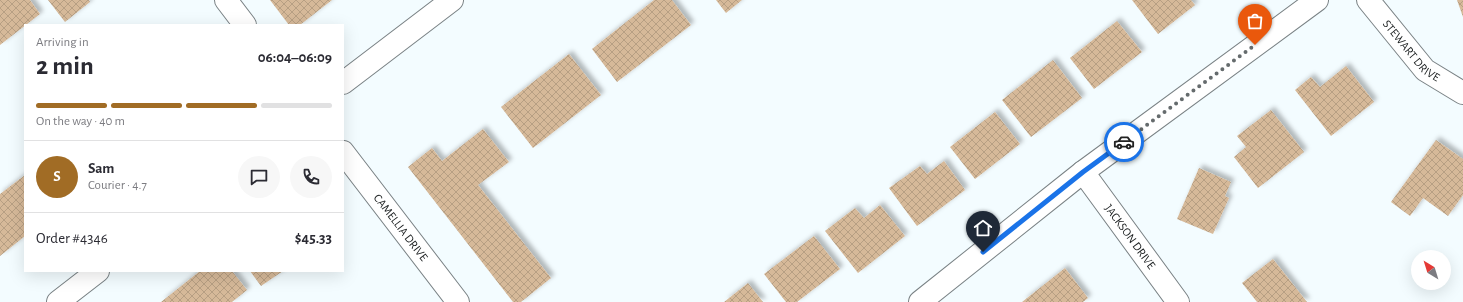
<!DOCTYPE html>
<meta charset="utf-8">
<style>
:root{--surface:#fff;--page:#f7f7f7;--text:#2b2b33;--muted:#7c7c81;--line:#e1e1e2;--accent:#a16c25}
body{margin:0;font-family:"Alegreya Sans",sans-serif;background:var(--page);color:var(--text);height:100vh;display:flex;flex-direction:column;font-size:15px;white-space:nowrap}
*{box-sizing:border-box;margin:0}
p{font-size:13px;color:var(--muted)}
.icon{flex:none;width:22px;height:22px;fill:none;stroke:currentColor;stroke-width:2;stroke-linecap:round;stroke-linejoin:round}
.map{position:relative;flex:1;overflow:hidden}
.sheet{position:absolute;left:24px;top:24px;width:320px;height:248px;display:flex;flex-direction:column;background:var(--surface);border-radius:0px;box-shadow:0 4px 16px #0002}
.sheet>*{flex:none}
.needle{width:26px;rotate:322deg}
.buttons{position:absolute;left:1411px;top:250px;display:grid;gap:8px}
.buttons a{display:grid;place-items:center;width:40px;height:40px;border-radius:50%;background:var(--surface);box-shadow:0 4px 16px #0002;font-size:20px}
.pin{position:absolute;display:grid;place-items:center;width:34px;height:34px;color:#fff;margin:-41px -17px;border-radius:50% 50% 50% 0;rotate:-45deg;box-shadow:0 0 4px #0007}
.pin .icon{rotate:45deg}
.courier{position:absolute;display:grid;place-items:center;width:40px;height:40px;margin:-20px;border:3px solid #1a73e8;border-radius:50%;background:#fff;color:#222;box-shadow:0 1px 5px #0007}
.head em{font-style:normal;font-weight:700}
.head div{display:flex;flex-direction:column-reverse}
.head{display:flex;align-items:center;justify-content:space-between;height:68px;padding:0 12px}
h1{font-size:26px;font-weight:700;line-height:30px}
.bar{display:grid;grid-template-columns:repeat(4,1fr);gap:6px 4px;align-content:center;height:48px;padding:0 12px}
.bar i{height:5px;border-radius:3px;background:var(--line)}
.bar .selected{background:var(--accent)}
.bar p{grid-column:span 4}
.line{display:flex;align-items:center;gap:10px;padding:0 12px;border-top:1px solid var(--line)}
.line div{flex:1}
.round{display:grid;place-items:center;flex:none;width:42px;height:42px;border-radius:21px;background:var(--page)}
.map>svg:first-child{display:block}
.building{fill:url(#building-cross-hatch);filter:url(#shadow)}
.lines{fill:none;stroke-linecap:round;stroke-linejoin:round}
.minor-casing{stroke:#7a8285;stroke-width:24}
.minor{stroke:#fff;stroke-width:22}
.done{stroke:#656b6d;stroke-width:4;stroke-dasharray:0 7.2}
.route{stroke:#1a73e8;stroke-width:5}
.labels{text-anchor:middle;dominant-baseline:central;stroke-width:3;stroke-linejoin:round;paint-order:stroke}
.street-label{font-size:12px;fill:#191d1e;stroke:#fff}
</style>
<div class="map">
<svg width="1463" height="302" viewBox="0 0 1463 302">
<defs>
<pattern id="building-cross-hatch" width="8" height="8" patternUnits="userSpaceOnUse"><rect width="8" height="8" fill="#d6b999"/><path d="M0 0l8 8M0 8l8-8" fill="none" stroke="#b79f83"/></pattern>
<filter id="shadow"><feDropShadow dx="3.5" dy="-3.5" stdDeviation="2" flood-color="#0004"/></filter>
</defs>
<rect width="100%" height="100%" fill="#f3fcff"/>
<path class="building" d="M0,0H30L40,14L0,45Z
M48,0H89L90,2L65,22Z
M270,0H332L300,25H289Z
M654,0H672L691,25L617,82L592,49Z
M716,0H742L726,13Z
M1132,0H1191L1195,5L1158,34Z
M1457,0H1463V17Z
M1117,21L1142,52L1094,89L1070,58Z
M569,54L601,95L533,148L501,107Z
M1053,60L1082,98L1031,137L1002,100Z
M1346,66L1374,102L1331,136L1295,90L1311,77L1320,87Z
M1271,110L1304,152L1258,188L1234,157L1246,147L1237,136Z
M995,112L1020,144L975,179L950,147Z
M483,129L509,162L478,185L551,278L521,302H513L408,167L432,148L442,161Z
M1436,140L1463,159V195L1448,216L1423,198L1410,216L1391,202Z
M944,161L965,190L917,226L889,188L920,166L927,174Z
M1199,168L1231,182L1225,196L1229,198L1213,234L1177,219Z
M25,175V236L0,256V194Z
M880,205L905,236L858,273L825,231L855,208L864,218Z
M814,236L840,269L797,302H786L764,274Z
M1273,259L1307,302H1257L1242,283Z
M1065,268L1088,298L1083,302H1022Z
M200,271H232L247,290L232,302H161Z
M250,271H283L261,286Z
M748,283L763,302H724Z"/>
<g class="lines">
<g class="minor-casing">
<g id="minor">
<path d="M226,0L245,25"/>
<path id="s1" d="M1368,0L1425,70L1463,93"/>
<path d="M343,83L452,0"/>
<path id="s2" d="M343,152L458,302"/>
<path id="s3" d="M1083,172L1178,302"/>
<path d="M58,302L98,271"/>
<path d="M920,302L1083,172L1317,0"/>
</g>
</g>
<use href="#minor" class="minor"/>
</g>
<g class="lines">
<path class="done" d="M1124,142L1255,45"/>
<path class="route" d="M983,252L1083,172L1124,142"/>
</g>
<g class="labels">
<g class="street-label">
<text stroke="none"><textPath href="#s1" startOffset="67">STEWART DRIVE</textPath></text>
<text stroke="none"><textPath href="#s2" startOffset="95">CAMELLIA DRIVE</textPath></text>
<text stroke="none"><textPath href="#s3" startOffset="80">JACKSON DRIVE</textPath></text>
</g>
</g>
</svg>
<div class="buttons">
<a><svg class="needle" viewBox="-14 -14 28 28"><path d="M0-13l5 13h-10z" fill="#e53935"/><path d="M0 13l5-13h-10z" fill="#7c7c81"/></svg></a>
</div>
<div class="pin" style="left:1255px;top:45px;background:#ea580c"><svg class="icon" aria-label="bag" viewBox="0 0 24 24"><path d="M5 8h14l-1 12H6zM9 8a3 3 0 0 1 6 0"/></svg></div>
<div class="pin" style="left:983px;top:252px;background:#1f2937"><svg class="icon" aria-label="home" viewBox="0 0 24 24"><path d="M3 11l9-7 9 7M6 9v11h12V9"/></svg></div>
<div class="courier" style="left:1124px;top:142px"><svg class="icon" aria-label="car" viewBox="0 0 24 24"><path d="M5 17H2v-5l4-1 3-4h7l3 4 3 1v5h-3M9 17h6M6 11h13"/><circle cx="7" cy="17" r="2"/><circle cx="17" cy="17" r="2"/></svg></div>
<section class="sheet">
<div class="head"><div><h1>2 min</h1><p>Arriving in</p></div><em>06:04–06:09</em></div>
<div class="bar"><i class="selected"></i><i class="selected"></i><i class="selected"></i><i></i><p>On the way · 40 m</p></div>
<div class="line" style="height:72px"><b class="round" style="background:var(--accent);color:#fff">S</b><div><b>Sam</b><p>Courier · 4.7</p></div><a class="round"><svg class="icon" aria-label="chat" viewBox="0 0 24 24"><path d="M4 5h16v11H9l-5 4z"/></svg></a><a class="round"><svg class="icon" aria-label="phone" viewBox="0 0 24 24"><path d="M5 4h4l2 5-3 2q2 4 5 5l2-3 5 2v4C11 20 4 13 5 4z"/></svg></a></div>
<div class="line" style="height:52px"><div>Order #4346</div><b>$45.33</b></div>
</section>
</div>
